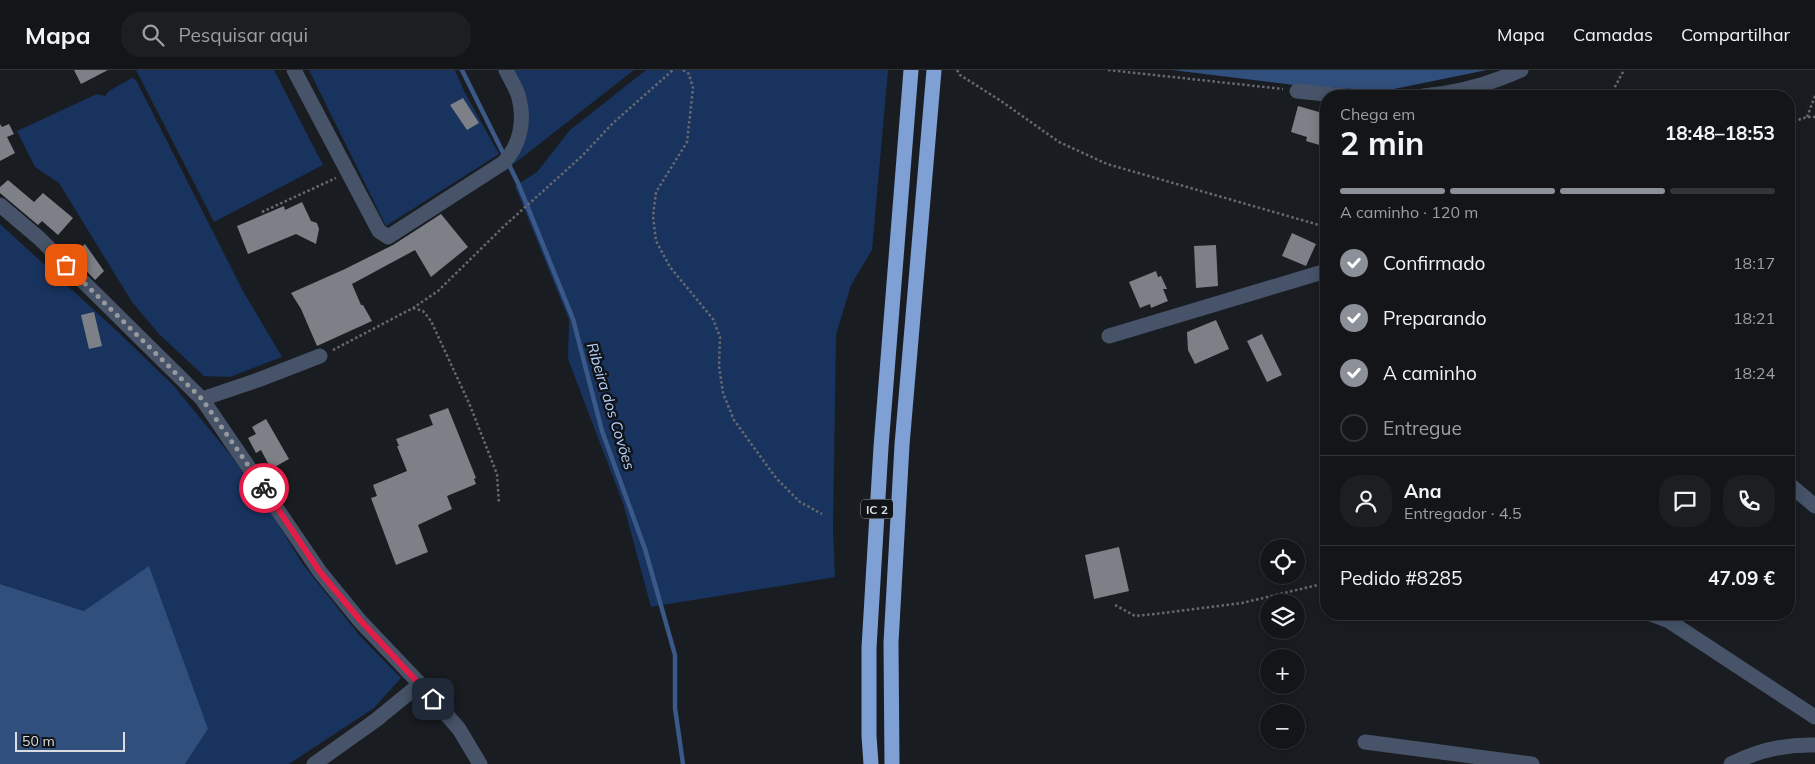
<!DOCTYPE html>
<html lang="pt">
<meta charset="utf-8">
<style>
:root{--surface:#131519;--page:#1c1e22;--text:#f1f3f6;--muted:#9d9fa2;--line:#323438;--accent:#8c9099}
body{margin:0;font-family:Mulish,sans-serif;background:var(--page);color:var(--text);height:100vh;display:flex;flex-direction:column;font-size:19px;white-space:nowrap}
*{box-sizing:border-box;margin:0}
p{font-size:16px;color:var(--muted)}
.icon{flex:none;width:28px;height:28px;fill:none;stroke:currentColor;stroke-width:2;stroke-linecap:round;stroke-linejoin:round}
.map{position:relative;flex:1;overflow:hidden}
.sheet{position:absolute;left:1320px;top:20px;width:475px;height:530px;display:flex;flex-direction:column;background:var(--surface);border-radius:20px;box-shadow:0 2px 12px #0003,0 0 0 1px var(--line)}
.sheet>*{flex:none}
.tools{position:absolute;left:1260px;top:469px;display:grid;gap:10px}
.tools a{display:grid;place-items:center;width:45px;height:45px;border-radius:50%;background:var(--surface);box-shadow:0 2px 12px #0003,0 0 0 1px var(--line);font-size:25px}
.scale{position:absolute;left:15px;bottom:12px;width:110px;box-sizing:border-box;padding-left:5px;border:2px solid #dadce0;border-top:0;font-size:14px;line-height:18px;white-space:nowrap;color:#dadce0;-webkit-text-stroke:4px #101317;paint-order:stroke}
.pin{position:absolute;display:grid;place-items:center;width:42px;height:42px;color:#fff;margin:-21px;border-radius:10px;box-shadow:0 2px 8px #0006}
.courier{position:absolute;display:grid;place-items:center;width:50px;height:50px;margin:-25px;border:4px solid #e11d48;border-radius:50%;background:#fff;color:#222;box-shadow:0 1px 6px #0007}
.head em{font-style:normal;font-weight:700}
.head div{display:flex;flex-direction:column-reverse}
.head{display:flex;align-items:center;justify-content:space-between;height:85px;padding:0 20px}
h1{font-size:32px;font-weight:700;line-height:38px}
.bar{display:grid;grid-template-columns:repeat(4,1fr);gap:8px 5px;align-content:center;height:60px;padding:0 20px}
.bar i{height:6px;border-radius:4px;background:var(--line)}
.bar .on{background:var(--accent)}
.bar p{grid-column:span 4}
.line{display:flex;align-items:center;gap:12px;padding:0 20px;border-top:1px solid var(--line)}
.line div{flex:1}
.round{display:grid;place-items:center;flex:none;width:52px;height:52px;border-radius:20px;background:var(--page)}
ol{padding:0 20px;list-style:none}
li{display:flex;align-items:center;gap:15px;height:55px}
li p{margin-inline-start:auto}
li .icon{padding:5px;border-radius:50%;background:var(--accent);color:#fff;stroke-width:4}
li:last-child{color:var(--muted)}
li i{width:28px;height:28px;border:2px solid var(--line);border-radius:50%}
header{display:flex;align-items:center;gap:30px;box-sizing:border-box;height:70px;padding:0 25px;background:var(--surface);border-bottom:1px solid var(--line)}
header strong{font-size:24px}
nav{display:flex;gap:28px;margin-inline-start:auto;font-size:18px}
.search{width:350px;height:45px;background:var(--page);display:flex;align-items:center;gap:12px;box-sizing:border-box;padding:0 18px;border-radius:20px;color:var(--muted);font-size:19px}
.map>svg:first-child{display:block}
.green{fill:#18335e}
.forest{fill:#314f7d}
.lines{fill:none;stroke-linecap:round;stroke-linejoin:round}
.stream{stroke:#3b5988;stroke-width:4.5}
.building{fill:#7d8086}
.path{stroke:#67696e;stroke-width:2.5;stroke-dasharray:2.5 2.5;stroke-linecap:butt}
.minor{stroke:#465368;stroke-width:15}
.highway{stroke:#7fa0d4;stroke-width:15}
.done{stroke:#96999d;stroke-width:5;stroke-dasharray:0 9}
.route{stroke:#e11d48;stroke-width:6}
.labels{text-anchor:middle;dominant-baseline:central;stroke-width:5;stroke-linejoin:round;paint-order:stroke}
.shield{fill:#101317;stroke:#9da0a4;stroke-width:1}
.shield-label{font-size:12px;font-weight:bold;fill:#dadce0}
.water-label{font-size:15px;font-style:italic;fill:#b4d1fd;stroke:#101317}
</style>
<header>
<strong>Mapa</strong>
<div class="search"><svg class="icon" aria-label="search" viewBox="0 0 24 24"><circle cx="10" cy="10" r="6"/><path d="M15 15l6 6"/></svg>Pesquisar aqui</div>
<nav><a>Mapa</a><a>Camadas</a><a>Compartilhar</a></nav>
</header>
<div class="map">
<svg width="1815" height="694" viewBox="0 0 1815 694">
<rect width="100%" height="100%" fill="#191c21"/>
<path class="green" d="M136,0H274L323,95L214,152Z
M309,0H455L465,23L499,84L386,156Z
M511,0H634L506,100L516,88L526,64Z
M646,0H888L872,180L851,215L836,265L833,460L835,507L651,537L623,433L568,289L569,250L515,116L537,102L570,60Z
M132,8L136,10L243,221L282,287L230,307L204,306L159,264L132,232L59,113L35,97L17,61L97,24L105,26L109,21Z
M0,154L118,262L173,315L229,383L274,447L302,493L360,566L401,608L374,638L289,694H185L208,659L84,541L0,514Z"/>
<path class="forest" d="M1172,0H1487L1384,21L1294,15Z
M149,496L208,659L185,694H0V514L84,541Z"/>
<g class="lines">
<path class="stream" d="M462,0L518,113L573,249L602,361L645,479L675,585V638L683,694"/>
</g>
<path class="building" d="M74,0H108L81,14Z
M463,28L479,53L467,60L450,35Z
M1298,36L1326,44V77L1306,71L1307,67L1291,62Z
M0,54L2,57L9,54L14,64L7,67L15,83L0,91Z
M8,110L34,132L43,123L73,148L58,165L42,151L38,155L0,123V117Z
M302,132L311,151L317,153L319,159L316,174L296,164L248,184L237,156L284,136L285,140Z
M441,144L468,177L431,207L415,180L352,214L361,235H363L372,251L317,276L301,239L291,223L345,199L393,175Z
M1292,163L1316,174L1306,196L1282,186Z
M85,174L104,201L95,210L72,186Z
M1216,175L1218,216L1196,218L1194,176Z
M1156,201L1158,207L1161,206L1167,219H1163L1168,231L1151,238L1150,234L1140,238L1129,212Z
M94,242L102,276L89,279L81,245Z
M1216,250L1229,279L1195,294L1188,280L1187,262Z
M1262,264L1282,305L1267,312L1247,271Z
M448,338L476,408L474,409L476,414L447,426L452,439L418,455L428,482L396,495L371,428L377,426L373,415L407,401L397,376H399L396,369L433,355L429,345Z
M266,349L289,389L271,399L261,380L256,383L248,368L256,364L252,357Z
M1119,477L1129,521L1094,529L1085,485Z"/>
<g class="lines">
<path class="path" d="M683,0L689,4L693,18L687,72L656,122L653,146L656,171L670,197L713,249L720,267L719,296L723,323L734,350L776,408L800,432L822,444
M957,0L960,5L1001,31L1059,72L1107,94L1326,157
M1108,0L1283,19
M1610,26L1624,0
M1807,47L1815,26
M1789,53L1807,47H1815
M262,142L336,108
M413,238L423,241L431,251L469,333L497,404L499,434
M333,280L413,238L438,221L502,158L582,86L612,54L673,0
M1115,535L1135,546L1163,543L1242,533L1326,513"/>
<path class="minor" d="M294,0L379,161L388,167L503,93C520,76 525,52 519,28C517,19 510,9 506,0
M1297,21L1345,26
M1423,26C1458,23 1490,14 1521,0
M0,135L39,168L202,329L320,502L360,551L420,614L459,659L480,694
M1109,266L1326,201
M202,329L258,310L320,286
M1789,414L1815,436
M1651,544L1669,551L1815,647
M1365,672L1532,694
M314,694L376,650L420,614
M1731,694C1757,681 1786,674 1815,675"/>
<path class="highway" d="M871,694L869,666V578L881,377L911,0
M892,694L891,573L902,375L934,0"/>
</g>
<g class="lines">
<path class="done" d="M66,195L202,329L264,418"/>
<path class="route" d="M264,418L320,502L360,550L433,629"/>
</g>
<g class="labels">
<rect class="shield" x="861" y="429.5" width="32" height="19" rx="4"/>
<g class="shield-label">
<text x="877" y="439">IC 2</text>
</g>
<g class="water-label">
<text transform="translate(611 336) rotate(73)">Ribeira dos Covões</text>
</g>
</g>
</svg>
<div class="tools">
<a><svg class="icon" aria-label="locate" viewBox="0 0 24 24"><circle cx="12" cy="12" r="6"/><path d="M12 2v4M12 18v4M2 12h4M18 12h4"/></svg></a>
<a><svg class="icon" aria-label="layers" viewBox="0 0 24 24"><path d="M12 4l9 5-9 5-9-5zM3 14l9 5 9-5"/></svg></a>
<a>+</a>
<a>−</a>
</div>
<div class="scale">50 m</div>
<div class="pin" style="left:66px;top:195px;background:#ea580c"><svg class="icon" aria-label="bag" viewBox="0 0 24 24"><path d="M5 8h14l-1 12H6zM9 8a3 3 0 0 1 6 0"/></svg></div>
<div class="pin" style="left:433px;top:629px;background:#1f2937"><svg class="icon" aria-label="home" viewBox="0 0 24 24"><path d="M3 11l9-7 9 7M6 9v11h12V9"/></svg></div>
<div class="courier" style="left:264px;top:418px"><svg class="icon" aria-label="bike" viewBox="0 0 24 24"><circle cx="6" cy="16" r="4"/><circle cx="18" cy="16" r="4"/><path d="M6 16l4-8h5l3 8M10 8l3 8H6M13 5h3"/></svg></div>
<section class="sheet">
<div class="head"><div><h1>2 min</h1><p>Chega em</p></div><em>18:48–18:53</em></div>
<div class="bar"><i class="on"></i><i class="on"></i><i class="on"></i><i></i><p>A caminho · 120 m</p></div>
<ol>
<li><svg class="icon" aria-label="check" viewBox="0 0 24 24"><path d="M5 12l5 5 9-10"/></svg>Confirmado<p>18:17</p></li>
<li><svg class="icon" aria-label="check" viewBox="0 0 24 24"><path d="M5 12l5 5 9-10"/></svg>Preparando<p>18:21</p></li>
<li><svg class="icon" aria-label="check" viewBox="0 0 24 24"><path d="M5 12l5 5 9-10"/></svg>A caminho<p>18:24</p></li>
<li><i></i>Entregue</li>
</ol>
<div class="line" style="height:90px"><a class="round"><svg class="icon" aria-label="person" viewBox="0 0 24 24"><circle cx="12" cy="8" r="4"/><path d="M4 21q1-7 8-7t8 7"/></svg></a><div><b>Ana</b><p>Entregador · 4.5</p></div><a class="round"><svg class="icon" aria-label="chat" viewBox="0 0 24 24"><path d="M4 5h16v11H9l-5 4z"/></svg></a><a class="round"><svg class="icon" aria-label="phone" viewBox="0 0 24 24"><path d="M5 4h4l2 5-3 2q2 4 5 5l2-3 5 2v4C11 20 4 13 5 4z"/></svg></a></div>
<div class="line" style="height:65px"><div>Pedido #8285</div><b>47.09 €</b></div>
</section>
</div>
